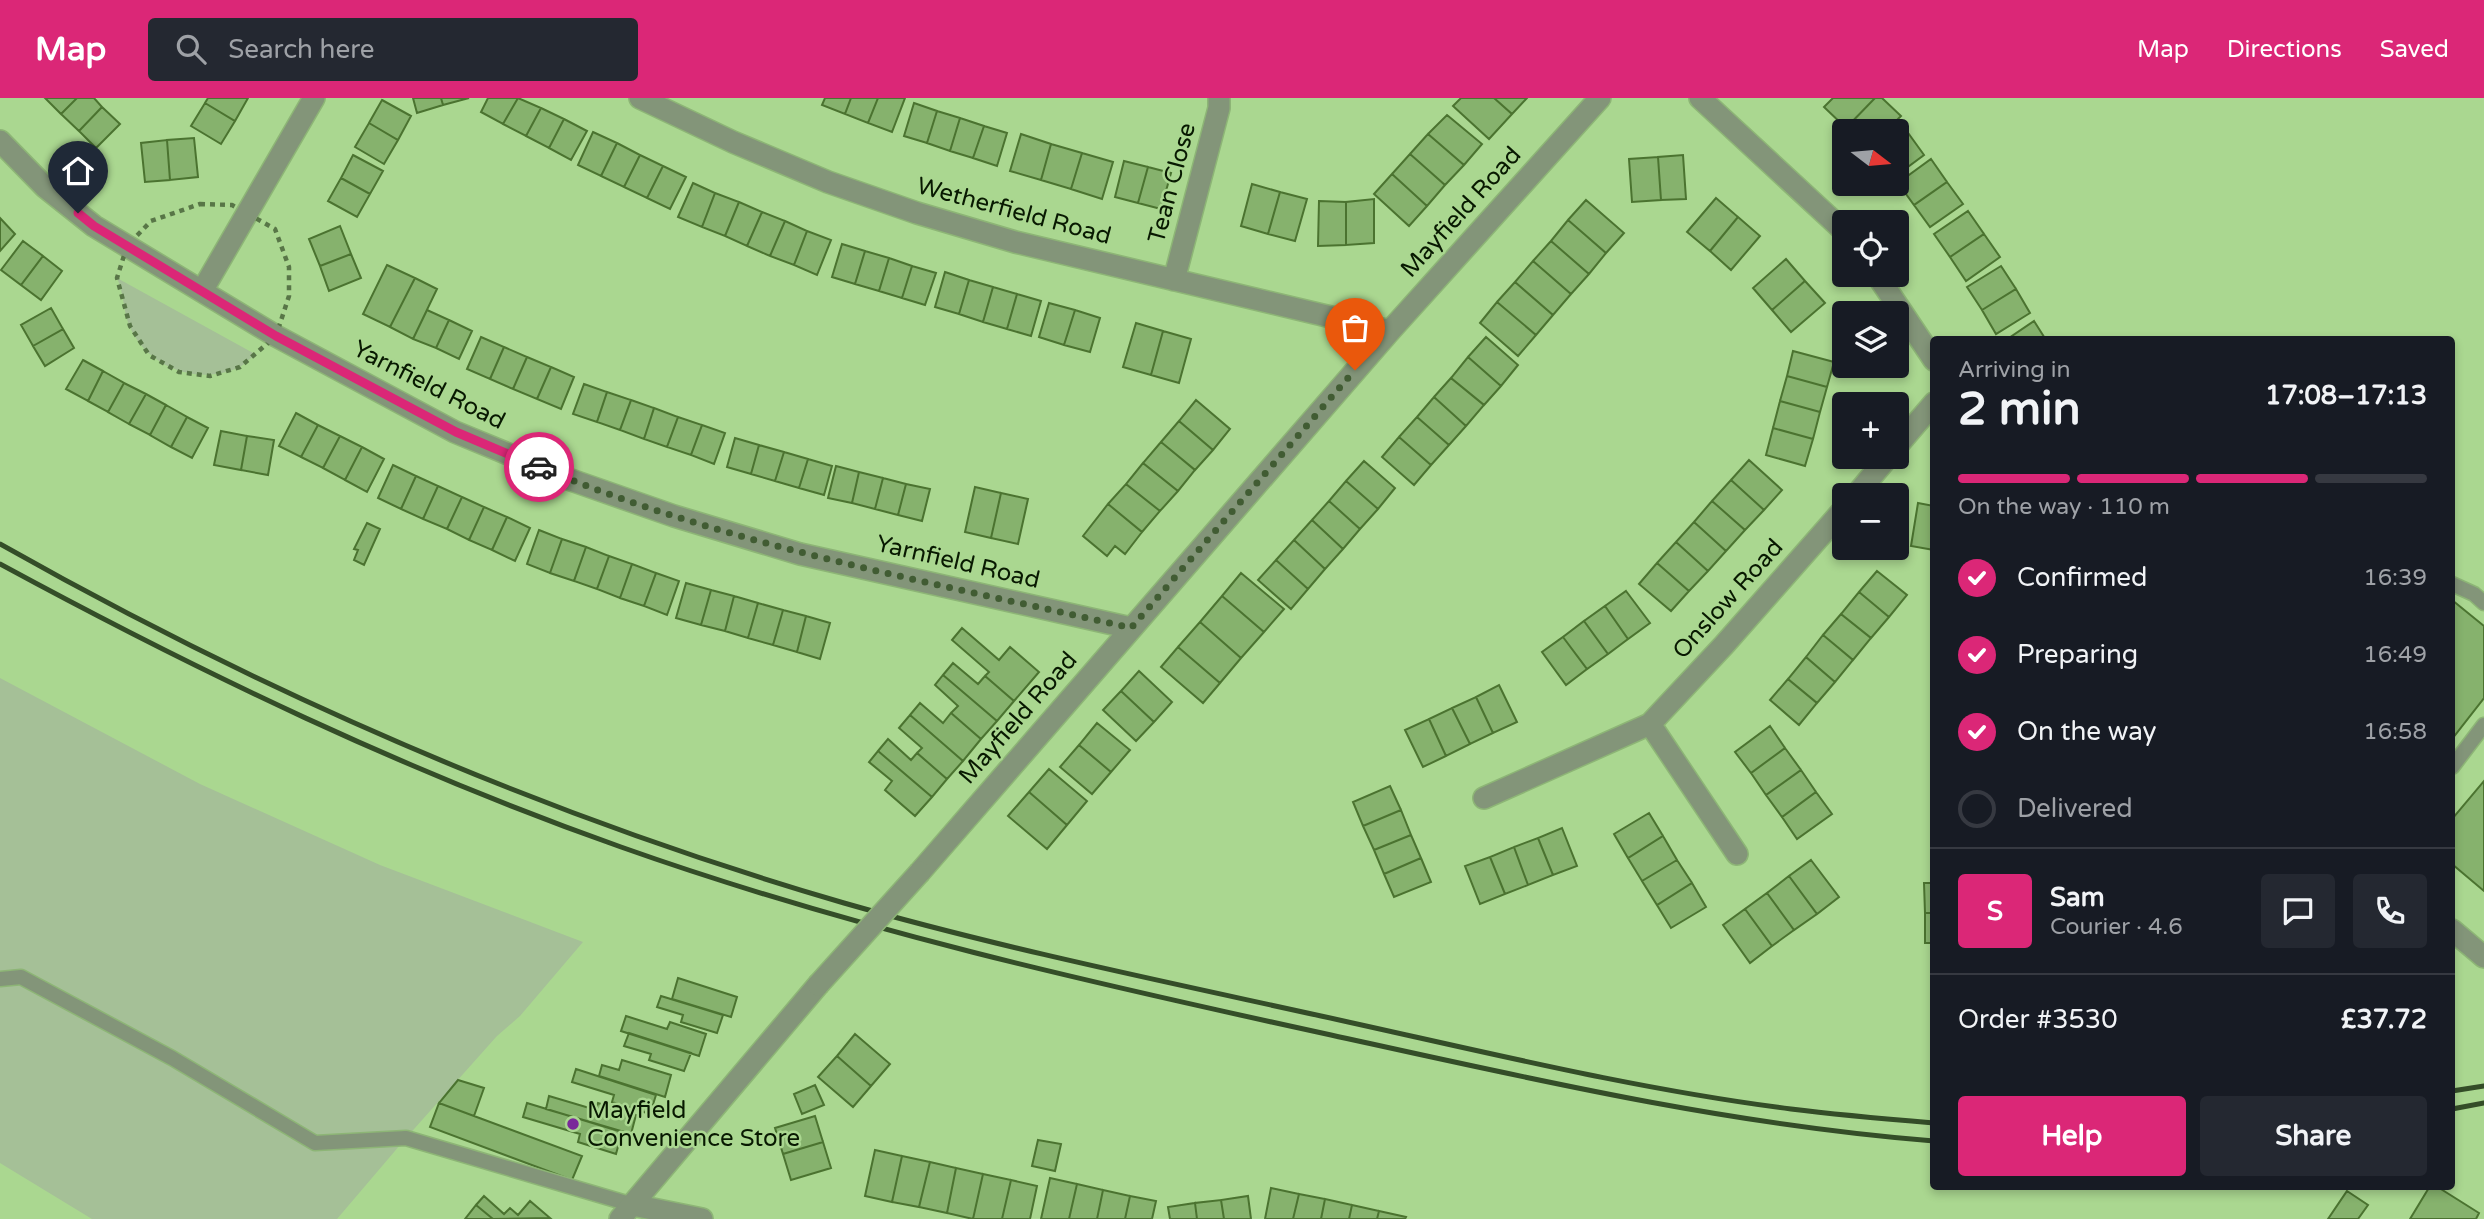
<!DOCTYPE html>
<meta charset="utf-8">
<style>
:root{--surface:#171b24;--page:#242831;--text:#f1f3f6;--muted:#9ea1a6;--line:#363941;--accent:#db2777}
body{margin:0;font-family:"Varela Round",sans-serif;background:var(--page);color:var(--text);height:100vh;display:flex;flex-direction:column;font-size:26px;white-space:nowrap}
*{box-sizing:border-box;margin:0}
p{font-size:23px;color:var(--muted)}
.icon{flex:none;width:38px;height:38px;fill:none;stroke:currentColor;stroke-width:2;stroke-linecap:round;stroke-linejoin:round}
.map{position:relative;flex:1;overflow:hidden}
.sheet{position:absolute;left:1930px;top:238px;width:525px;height:854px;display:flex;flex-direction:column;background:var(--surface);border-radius:7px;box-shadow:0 4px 10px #0003}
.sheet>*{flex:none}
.needle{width:46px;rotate:106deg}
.fabs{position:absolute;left:1832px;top:21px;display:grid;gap:14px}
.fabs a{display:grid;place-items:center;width:77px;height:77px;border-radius:7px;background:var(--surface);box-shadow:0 4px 10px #0003;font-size:35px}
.pin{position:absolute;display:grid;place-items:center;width:60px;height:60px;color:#fff;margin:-72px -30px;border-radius:50% 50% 50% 0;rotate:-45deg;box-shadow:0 0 7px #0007}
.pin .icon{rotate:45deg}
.courier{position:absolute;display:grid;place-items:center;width:70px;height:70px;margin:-35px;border:5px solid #db2777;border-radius:50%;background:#fff;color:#222;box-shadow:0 2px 9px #0007}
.headline em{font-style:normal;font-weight:800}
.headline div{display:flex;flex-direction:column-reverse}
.headline{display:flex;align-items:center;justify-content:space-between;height:119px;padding:0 28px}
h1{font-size:46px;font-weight:800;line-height:52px}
.bar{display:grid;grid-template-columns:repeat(4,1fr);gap:10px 7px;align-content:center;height:84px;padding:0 28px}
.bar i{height:9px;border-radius:5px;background:var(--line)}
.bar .on{background:var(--accent)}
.bar p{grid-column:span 4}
.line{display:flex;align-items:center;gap:18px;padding:0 28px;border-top:2px solid var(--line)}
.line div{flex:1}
.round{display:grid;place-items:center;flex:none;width:74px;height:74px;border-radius:7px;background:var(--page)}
ol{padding:0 28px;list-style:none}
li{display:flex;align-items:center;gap:21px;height:77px}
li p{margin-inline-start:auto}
li .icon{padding:7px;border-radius:50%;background:var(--accent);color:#fff;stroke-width:4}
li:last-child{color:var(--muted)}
li i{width:38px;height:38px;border:4px solid var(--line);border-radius:50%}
.cta{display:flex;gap:14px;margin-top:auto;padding:14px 28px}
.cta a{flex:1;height:80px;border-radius:7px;background:var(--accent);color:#fff;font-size:28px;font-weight:800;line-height:80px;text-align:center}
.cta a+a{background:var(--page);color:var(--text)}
header{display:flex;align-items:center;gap:42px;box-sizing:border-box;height:98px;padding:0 35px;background:var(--accent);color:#fff}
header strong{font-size:33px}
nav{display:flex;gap:38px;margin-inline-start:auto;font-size:24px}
.search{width:490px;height:63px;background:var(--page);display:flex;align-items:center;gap:18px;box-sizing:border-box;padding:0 24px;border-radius:7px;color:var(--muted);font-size:26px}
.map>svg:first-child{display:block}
.green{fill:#a5c097}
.building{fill:#86b26d;stroke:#4b7330;stroke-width:2}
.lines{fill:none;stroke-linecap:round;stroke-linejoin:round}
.service-casing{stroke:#8db576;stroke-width:17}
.minor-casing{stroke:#8db576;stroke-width:24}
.path{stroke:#587647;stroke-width:4.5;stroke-dasharray:5 5;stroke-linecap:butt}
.service{stroke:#839579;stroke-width:14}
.minor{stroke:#839579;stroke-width:21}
.rail{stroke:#344d28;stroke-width:5}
.minor-bridge-casing{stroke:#8db576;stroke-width:24;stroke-linecap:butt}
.minor-bridge{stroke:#839579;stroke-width:21}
.done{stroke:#415c33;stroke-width:7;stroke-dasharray:0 12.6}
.route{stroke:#db2777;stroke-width:9}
.poi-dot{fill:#7a299a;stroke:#aad790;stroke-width:2.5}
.labels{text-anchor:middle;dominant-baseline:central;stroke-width:5;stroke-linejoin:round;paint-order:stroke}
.street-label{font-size:24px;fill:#081901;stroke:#aad790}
.poi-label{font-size:24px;fill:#081901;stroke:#aad790;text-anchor:start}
</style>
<header>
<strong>Map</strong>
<div class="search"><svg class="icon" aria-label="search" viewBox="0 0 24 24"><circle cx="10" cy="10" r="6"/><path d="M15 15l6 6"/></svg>Search here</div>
<nav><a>Map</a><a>Directions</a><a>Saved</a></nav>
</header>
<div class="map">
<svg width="2484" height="1121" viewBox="0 0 2484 1121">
<rect width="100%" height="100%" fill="#aad790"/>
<path class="green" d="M117,180L255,256C250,261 244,267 238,270C197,288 146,269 129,227C123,212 124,195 117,180Z
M0,580L200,686L380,767L583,844L520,918L497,938L406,1040L337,1121H92L0,1065Z"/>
<path class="building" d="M45,0H77L61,16Z
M77,0H94L102,9L79,33L61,16Z
M208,0H248L235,23L205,5Z
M413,0H441L443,7L417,15Z
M441,0H469L443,7Z
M488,0H518L503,26L481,14Z
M518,0L541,10L526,38L503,26Z
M825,0H851L845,16L822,7Z
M851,0H878L868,25L845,16Z
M878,0H905L892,34L868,25Z
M1461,0H1494L1512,16L1489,41L1453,8Z
M1494,0H1527L1512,16Z
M1833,0H1875L1846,30L1824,9Z
M1875,0H1882L1901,18L1886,33H1850L1846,30Z
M382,2L411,18L398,42L369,25Z
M205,5L235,23L221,46L191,28Z
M914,5L937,13L927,45L904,38Z
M102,9L120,26L96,50L79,33Z
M541,10L564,21L549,50L526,38Z
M937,13L960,20L950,53L927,45Z
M1447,17L1482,46L1464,67L1428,36Z
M960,20L984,28L973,60L950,53Z
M564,21L587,33L571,62L549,50Z
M369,25L398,42L384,66L355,49Z
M984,28L1007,35L997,68L973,60Z
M1906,32L1924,57L1897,77V39Z
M593,34L617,45L601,78L578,67Z
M1021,36L1051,46L1041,82L1010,73Z
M1428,36L1464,67L1445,87L1410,56Z
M194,40L198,79L170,82L167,42Z
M167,42L170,82L145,84L141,45Z
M617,45L640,57L624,89L601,78Z
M1051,46L1082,55L1071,91L1041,82Z
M1082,55L1113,64L1102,101L1071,91Z
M1410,56L1445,87L1427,108L1392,76Z
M353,57L383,73L370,96L341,80Z
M640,57L663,68L647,100L624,89Z
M1683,57L1686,101L1661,102L1658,59Z
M1658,59L1661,102L1632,104L1629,61Z
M1931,61L1947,84L1914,107L1898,85Z
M1124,63L1148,69L1138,105L1115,99Z
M663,68L686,79L670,111L647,100Z
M1148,69L1171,75L1161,111L1138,105Z
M1392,76L1427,108L1409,128L1374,96Z
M341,80L370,96L357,119L328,103Z
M1947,84L1963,106L1930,129L1914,107Z
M693,85L715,95L702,129L678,119Z
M1252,86L1280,94L1268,136L1241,128Z
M1280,94L1307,101L1295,143L1268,136Z
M715,95L739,104L725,138L702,129Z
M1716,100L1738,119L1710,153L1687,134Z
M1374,101V145L1346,147V104Z
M1586,102L1624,135L1606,155L1568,122Z
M1319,103L1346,104V147L1318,148Z
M739,104L762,114L747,148L725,138Z
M1968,113L1984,136L1950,159L1934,136Z
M762,114L785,123L770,158L747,148Z
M1738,119L1760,138L1731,172L1710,153Z
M0,120L15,136L0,153Z
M1568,122L1606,155L1589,176L1551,143Z
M785,123L807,133L794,167L770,158Z
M340,128L351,156L320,168L309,141Z
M807,133L831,142L817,177L794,167Z
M1984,136L2000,159L1966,183L1950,159Z
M23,143L43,158L21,187L1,172Z
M1551,143L1589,176L1571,196L1533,163Z
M842,146L865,153L855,186L832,179Z
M865,153L889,160L879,193L855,186Z
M351,156L361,180L329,193L320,168Z
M43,158L62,173L41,202L21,187Z
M889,160L912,168L902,200L879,193Z
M1786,161L1805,183L1772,212L1753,190Z
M1533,163L1571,196L1553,217L1515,184Z
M387,167L415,180L390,229L363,216Z
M912,168L936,175L925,207L902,200Z
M2001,168L2016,191L1982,212L1967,189Z
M945,174L969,182L959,216L935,209Z
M415,180L437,191L413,241L390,229Z
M969,182L993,189L983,224L959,216Z
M1805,183L1825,205L1791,234L1772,212Z
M1515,184L1553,217L1536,237L1497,204Z
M993,189L1017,196L1007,231L983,224Z
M2016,191L2030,215L1996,236L1982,212Z
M1017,196L1041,203L1031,238L1007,231Z
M1497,204L1536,237L1518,258L1480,225Z
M1049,205L1075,212L1064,247L1039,239Z
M51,210L63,231L33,248L21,227Z
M427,212L449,222L436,250L413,241Z
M1075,212L1100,220L1090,254L1064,247Z
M449,222L472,233L459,261L436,250Z
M2034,223L2046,242H2006Z
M1136,225L1163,233L1151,277L1123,269Z
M63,231L74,250L45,268L33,248Z
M1163,233L1191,241L1179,285L1151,277Z
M481,239L504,249L490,281L467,271Z
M1486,239L1518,267L1501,288L1468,259Z
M504,249L527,259L513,291L490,281Z
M1793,253L1834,264L1827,289L1787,278Z
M527,259L551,269L537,301L513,291Z
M1468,259L1501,288L1484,307L1451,280Z
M83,262L103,273L88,303L66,291Z
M551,269L574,279L561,311L537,301Z
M103,273L124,285L108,314L88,303Z
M1787,278L1827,289L1820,314L1780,303Z
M1451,280L1484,307L1466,328L1434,299Z
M124,285L146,296L129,326L108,314Z
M584,286L607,294L597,324L573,316Z
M607,294L631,302L620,332L597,324Z
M146,296L166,307L150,337L129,326Z
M1434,299L1466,328L1449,347L1417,319Z
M631,302L654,310L644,341L620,332Z
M1196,302L1230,331L1213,352L1179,323Z
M1780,303L1820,314L1813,341L1773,330Z
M166,307L187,319L171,349L150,337Z
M654,310L678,319L667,349L644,341Z
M296,315L318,327L301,359L279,348Z
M187,319L208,330L192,360L171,349Z
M678,319L702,327L691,357L667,349Z
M1417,319L1449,347L1431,367L1399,339Z
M1179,323L1213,352L1195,372L1161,344Z
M318,327L340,338L323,370L301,359Z
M702,327L725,335L714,366L691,357Z
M1773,330L1813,341L1805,368L1766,357Z
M221,333L247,338L241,372L214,367Z
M247,338L274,342L268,377L241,372Z
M340,338L362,349L345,382L323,370Z
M1399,339L1431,367L1414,387L1382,359Z
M735,340L759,347L751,376L727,369Z
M1161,344L1195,372L1178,393L1143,365Z
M759,347L784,354L775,383L751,376Z
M362,349L384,361L367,394L345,382Z
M784,354L808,361L799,390L775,383Z
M808,361L832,368L824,397L799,390Z
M1749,362L1782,392L1764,412L1731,382Z
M1364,363L1395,390L1378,411L1346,383Z
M1143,365L1178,393L1160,413L1126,386Z
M393,367L416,378L401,411L378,400Z
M836,368L859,374L852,405L828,400Z
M859,374L883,380L875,411L852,405Z
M416,378L438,388L423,421L401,411Z
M883,380L906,386L898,417L875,411Z
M1731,382L1764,412L1745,432L1712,403Z
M1346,383L1378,411L1360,431L1329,403Z
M906,386L930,391L922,423L898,417Z
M1126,386L1160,413L1142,434L1108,406Z
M438,388L462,399L447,431L423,421Z
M975,389L1001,395L991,440L965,434Z
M1001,395L1028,401L1018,446L991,440Z
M462,399L484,409L469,442L447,431Z
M1329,403L1360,431L1343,451L1312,422Z
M1712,403L1745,432L1726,453L1694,424Z
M1918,405L1934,408V452L1911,448Z
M1108,406L1142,434L1125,456L1115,448L1107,458L1083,438Z
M484,409L507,419L492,452L469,442Z
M507,419L530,430L515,463L492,452Z
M1312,422L1343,451L1325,471L1294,442Z
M1694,424L1726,453L1708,473L1676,444Z
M367,425L380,431L364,467L354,462L358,452L354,451Z
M539,432L562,441L550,475L527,466Z
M562,441L586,449L574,483L550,475Z
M1294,442L1325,471L1308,491L1276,462Z
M1676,444L1708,473L1689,493L1657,465Z
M586,449L609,458L597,491L574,483Z
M609,458L632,466L620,500L597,491Z
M1276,462L1308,491L1291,511L1258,482Z
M1657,465L1689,493L1671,513L1639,486Z
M632,466L656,475L644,508L620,500Z
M1877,473L1907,497L1889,519L1859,494Z
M656,475L679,483L667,517L644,508Z
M1241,475L1284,511L1264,534L1222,498Z
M686,485L711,492L701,527L676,520Z
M711,492L734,498L725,533L701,527Z
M1626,493L1650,525L1628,541L1605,508Z
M1859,494L1889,519L1871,540L1841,516Z
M734,498L758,505L748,540L725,533Z
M1222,498L1264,534L1241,560L1200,524Z
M2452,502L2484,528V600L2452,641Z
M758,505L783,512L773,547L748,540Z
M1605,508L1628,541L1608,556L1584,523Z
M783,512L806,518L797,554L773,547Z
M1841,516L1871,540L1853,562L1823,537Z
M806,518L830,525L820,561L797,554Z
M1584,523L1608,556L1587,571L1563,539Z
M1200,524L1241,560L1220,585L1178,549Z
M962,530L999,562L1010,549L1039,574L1014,603L985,578L989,574L952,542Z
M1823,537L1853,562L1835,584L1806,559Z
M1563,539L1587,571L1566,587L1542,554Z
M1178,549L1220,585L1203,605L1161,569Z
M1806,559L1835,584L1817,605L1788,581Z
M953,565L978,586L985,578L1014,603L997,623L943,577Z
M1139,573L1172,604L1154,624L1121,593Z
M943,577L997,623L981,641L951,615L958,608L935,587Z
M1788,581L1817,605L1799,627L1770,602Z
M1499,587L1517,624L1493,635L1476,599Z
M1121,593L1154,624L1136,643L1103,612Z
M1476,599L1493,635L1470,646L1452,610Z
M920,605L943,625L951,615L981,641L963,663L910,617Z
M1452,610L1470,646L1446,658L1429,621Z
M910,617L963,663L947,681L917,655L922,650L899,630Z
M1429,621L1446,658L1423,669L1405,632Z
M1097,625L1130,652L1111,674L1079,647Z
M1770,628L1785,650L1751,675L1735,654Z
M888,641L911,662L917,655L947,681L932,699L878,653Z
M1079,647L1111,674L1092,696L1060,669Z
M1785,650L1801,672L1766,697L1751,675Z
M878,653L932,699L915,718L885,692L892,683L869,664Z
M1049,671L1087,703L1067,727L1029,694Z
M1801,672L1816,694L1782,719L1766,697Z
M2484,683V793L2452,766V721Z
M1390,688L1401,712L1363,728L1353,704Z
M1029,694L1067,727L1047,751L1008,718Z
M1816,694L1832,716L1797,741L1782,719Z
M1401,712L1411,737L1374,752L1363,728Z
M1649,715L1663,738L1628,760L1614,736Z
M1562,730L1577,768L1553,777L1538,740Z
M1411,737L1421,760L1384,776L1374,752Z
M1663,738L1677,762L1642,783L1628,760Z
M1538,740L1553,777L1528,787L1514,749Z
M1514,749L1528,787L1505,796L1490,759Z
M1490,759L1505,796L1480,806L1465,768Z
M1421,760L1431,784L1394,799L1384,776Z
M1677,762L1692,785L1657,807L1642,783Z
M1811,762L1839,799L1817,816L1789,778Z
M1789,778L1817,816L1794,832L1767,795Z
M1692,785L1706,809L1671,830L1657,807Z
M1924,785H1934V815H1925Z
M1767,795L1794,832L1772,848L1745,811Z
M1745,811L1772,848L1750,865L1723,827Z
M1925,815H1934V845H1925Z
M678,880L737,899L731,919L672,901Z
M661,898L723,917L717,935L681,924L683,917L657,909Z
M626,918L667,931L670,924L706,936L699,958L621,933Z
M629,935L691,955L684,973L649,962L651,956L624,948Z
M855,936L890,966L871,988L837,958Z
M837,958L871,988L853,1009L818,979Z
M622,962L671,977L665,999L599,978L602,967L619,972Z
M576,971L656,997L650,1016L612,1004L614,997L572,984Z
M458,982L484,990L474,1018L439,1005Z
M815,987L824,1007L802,1016L794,996Z
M549,998L596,1012L598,1005L636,1017L631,1036L546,1011Z
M439,1005L582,1058L572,1082L430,1029Z
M527,1005L622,1034L616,1056L578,1044L580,1036L523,1019Z
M815,1018L823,1044L783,1056L775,1030Z
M1038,1042L1061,1046L1055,1073L1032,1068Z
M823,1044L831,1070L791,1082L783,1056Z
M875,1052L902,1058L892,1104L865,1098Z
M902,1058L930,1064L919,1109L892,1104Z
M930,1064L956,1070L947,1115L919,1109Z
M956,1070L983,1076L973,1121L947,1115Z
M983,1076L1011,1082L1002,1121H973Z
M1050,1080L1077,1086L1069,1121H1041Z
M1011,1082L1037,1088L1030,1121H1002Z
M1077,1086L1103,1092L1097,1121H1069Z
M2430,1088H2436L2479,1115L2476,1121H2410Z
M1271,1090L1299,1096L1293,1121H1265Z
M1103,1092L1130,1098L1125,1121H1097Z
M2347,1093L2368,1107L2358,1121H2328Z
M1299,1096L1325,1101L1321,1121H1293Z
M484,1098L504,1116L510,1110L518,1117L530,1103L550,1120L493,1121L476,1107Z
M1130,1098L1156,1103L1152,1121H1125Z
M1248,1098L1251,1121H1224L1221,1102Z
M1325,1101L1352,1107L1349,1121H1321Z
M1221,1102L1224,1121H1197L1195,1105Z
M1195,1105L1197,1121H1170L1168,1109Z
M476,1107L493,1121H465Z
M1352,1107L1379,1113L1377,1121H1349Z
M1379,1113L1406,1119L1405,1121H1377Z"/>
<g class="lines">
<g class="service-casing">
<path id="service" d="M2452,486L2474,496L2484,505
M2452,669L2484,627
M0,881L21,879L172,960L315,1045L406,1040L633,1107"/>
</g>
<g class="minor-casing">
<path id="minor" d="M640,0L733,44L828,84L917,115L1015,144L1390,233
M1700,0L1844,133
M0,43L45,89L94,128L276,238L455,334L571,382L674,418L800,456L1131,530
M1877,177L1934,262
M1174,182L1219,10V0
M202,193L314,0
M1897,348L1934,305
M1856,397L1888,359
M1650,626L1737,756
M1484,700L1650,626L1724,547L1844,411
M920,774L1390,233L1600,0
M2452,832L2484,859
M633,1107L702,1121
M620,1121L818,887"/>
</g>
<path class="path" d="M200,106L232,107L275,131L289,169V198L276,238L240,269L210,278L179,274L149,257L130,228L117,180L127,148L151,123Z"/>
<use href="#service" class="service"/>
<use href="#minor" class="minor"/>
<path class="rail" d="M0,446C267,597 549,719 844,805C1001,850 1162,883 1321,918C1477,952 1633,991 1791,1011C1839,1017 1886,1021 1934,1025
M0,466C201,575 406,673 621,749C852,831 1092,885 1331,937C1531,981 1730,1027 1934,1043
M2452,993L2484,988
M2452,1011L2484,1005"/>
<g class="minor-bridge-casing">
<path id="minor-bridge" d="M818,887L920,774"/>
</g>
<use href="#minor-bridge" class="minor-bridge"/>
</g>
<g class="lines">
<path class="done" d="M539,369C728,448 932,484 1131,530L1355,272"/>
<path class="route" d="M78,115L94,128L276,238L456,334L539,369"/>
</g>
<circle class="poi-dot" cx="573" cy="1026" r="7"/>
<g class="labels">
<g class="street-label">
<text transform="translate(1172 85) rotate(-75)">Tean Close</text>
<text transform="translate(1014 113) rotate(15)">Wetherfield Road</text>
<text transform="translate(1461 114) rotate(-48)">Mayfield Road</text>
<text transform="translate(429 287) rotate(27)">Yarnfield Road</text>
<text transform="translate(958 464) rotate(13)">Yarnfield Road</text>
<text transform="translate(1728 501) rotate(-48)">Onslow Road</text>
<text transform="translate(1018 620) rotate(-49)">Mayfield Road</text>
</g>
<g class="poi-label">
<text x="587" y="1012">Mayfield<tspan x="587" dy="28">Convenience Store</tspan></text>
</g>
</g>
</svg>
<div class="fabs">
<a><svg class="needle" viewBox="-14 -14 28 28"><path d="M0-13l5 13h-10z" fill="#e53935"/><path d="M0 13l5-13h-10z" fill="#9ea1a6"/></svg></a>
<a><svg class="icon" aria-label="locate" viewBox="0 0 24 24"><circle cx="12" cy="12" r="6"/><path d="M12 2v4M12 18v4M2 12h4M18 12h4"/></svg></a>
<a><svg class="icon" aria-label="layers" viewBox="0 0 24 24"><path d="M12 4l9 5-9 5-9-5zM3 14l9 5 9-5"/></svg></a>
<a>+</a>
<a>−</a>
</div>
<div class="pin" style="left:1355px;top:272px;background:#ea580c"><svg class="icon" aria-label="bag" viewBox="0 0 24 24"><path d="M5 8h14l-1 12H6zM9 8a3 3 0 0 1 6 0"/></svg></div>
<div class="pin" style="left:78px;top:115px;background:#1f2937"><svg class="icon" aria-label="home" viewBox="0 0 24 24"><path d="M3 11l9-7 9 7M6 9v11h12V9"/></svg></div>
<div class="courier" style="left:539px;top:369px"><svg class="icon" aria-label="car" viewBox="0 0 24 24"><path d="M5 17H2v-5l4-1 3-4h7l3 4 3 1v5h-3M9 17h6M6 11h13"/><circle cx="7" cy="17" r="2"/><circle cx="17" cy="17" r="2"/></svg></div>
<section class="sheet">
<div class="headline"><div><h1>2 min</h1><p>Arriving in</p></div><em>17:08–17:13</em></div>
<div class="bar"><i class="on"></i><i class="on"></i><i class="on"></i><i></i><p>On the way · 110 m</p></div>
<ol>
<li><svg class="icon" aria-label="check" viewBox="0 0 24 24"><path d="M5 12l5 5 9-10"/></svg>Confirmed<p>16:39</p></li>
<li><svg class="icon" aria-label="check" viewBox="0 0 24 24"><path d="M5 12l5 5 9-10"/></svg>Preparing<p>16:49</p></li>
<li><svg class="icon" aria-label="check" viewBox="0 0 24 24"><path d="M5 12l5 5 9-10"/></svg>On the way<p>16:58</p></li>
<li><i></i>Delivered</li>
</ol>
<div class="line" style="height:126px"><b class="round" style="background:var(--accent);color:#fff">S</b><div><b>Sam</b><p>Courier · 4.6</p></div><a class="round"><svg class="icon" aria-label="chat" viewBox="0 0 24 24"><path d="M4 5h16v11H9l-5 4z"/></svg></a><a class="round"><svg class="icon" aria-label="phone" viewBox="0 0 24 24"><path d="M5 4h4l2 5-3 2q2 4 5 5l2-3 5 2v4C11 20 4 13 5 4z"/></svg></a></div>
<div class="line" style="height:91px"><div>Order #3530</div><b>£37.72</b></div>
<div class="cta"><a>Help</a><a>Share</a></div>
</section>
</div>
